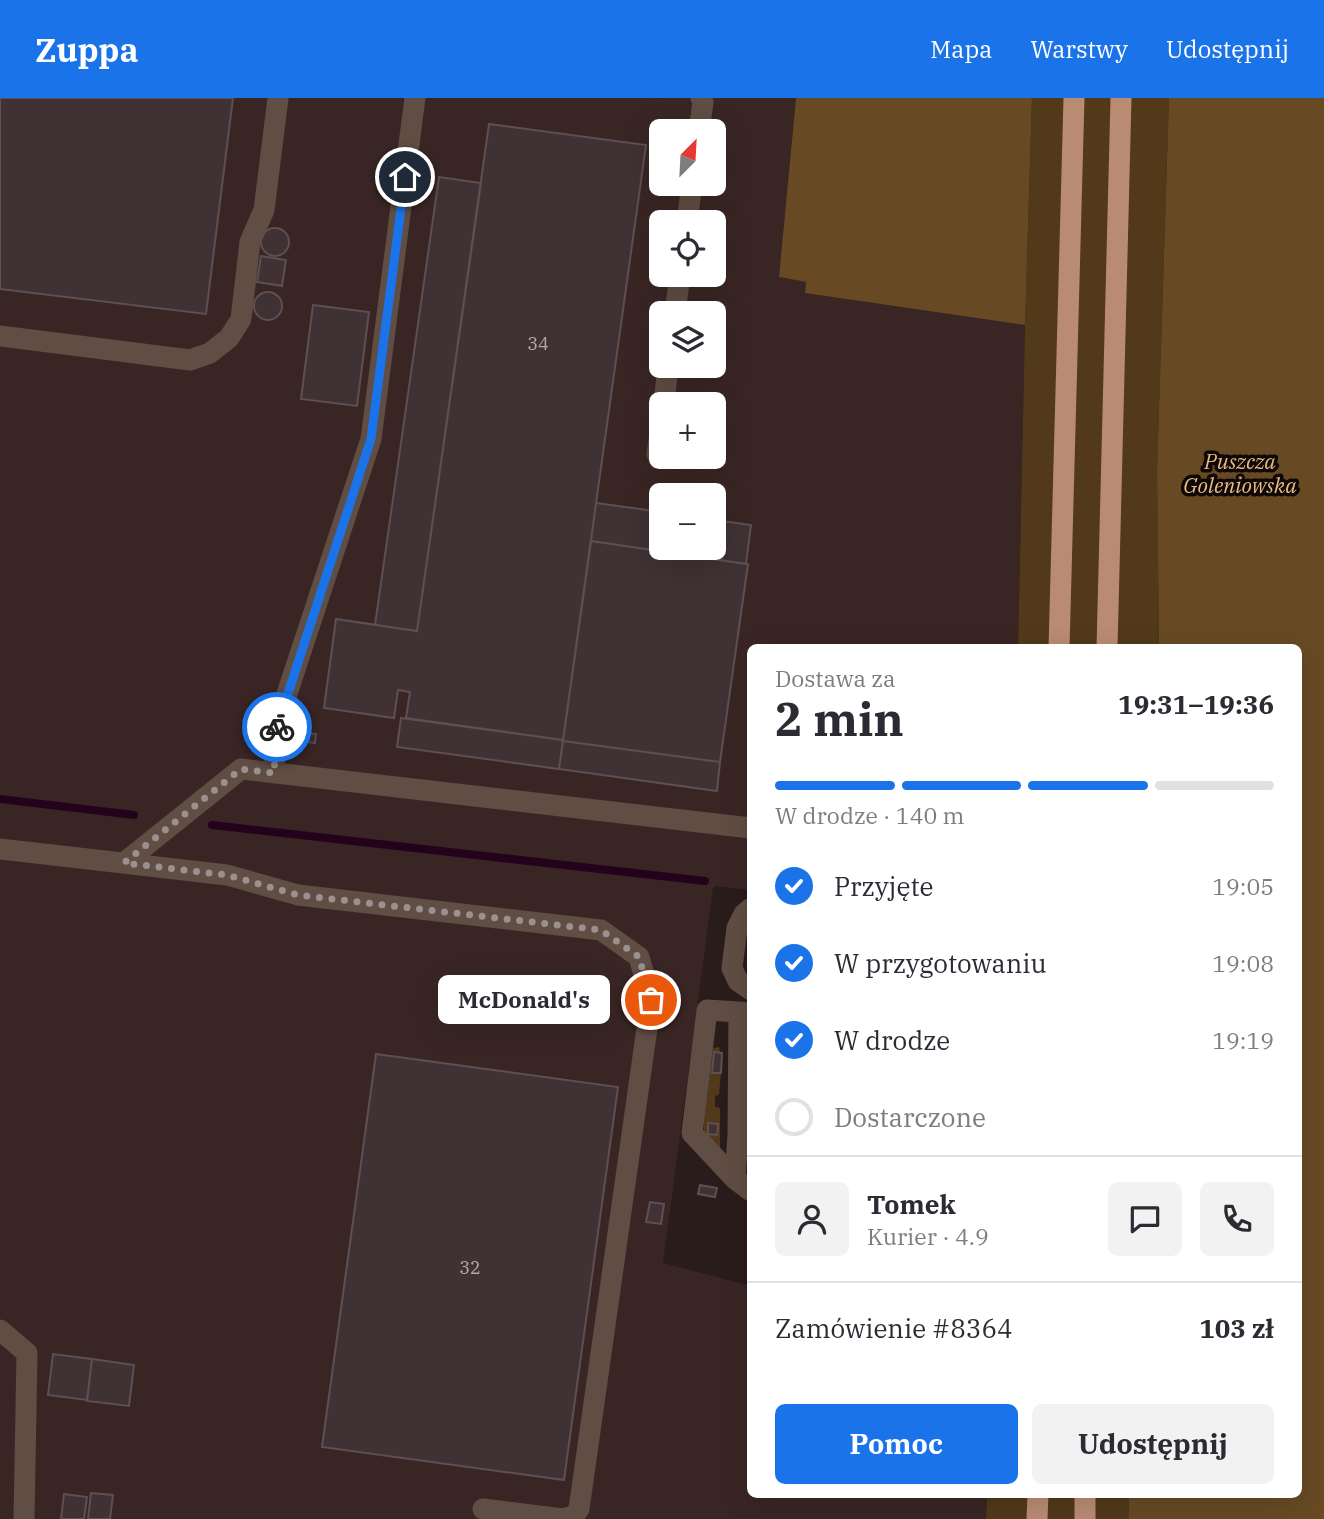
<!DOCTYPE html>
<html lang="pl">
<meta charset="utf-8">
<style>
:root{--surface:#fff;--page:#f2f2f3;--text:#2b2b33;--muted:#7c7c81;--line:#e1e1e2;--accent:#1a73e8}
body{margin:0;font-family:"IBM Plex Serif",serif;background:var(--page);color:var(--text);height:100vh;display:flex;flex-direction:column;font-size:26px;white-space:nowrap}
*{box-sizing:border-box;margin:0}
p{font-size:23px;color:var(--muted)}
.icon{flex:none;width:38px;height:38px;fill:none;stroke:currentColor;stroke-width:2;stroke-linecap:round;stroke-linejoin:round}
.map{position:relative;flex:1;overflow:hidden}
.details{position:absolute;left:747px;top:546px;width:555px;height:854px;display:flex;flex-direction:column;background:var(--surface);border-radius:10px;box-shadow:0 7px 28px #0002}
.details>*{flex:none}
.needle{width:46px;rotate:24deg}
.tools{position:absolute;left:649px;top:21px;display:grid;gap:14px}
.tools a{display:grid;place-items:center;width:77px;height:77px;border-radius:10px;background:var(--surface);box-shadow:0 7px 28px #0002;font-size:35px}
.pin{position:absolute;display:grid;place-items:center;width:60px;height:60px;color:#fff;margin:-30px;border:4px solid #fff;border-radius:50%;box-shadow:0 2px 7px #0007}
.courier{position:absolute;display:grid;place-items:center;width:70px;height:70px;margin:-35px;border:5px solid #1a73e8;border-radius:50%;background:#fff;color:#222;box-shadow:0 2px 9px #0007}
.bubble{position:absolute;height:49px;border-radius:10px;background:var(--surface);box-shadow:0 7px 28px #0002;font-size:23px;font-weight:700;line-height:49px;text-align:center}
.summary em{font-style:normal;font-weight:700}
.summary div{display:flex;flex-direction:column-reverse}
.summary{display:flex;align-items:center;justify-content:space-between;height:119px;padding:0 28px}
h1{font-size:46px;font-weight:700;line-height:52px}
.bar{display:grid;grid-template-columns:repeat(4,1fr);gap:10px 7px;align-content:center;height:84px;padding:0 28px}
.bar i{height:9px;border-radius:5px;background:var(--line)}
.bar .current{background:var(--accent)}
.bar p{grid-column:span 4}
.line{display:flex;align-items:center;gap:18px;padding:0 28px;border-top:2px solid var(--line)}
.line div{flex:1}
.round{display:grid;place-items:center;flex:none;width:74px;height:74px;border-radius:10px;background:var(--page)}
ol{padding:0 28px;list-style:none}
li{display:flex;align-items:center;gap:21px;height:77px}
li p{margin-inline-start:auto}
li .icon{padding:7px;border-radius:50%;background:var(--accent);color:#fff;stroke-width:4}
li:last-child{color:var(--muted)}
li i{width:38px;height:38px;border:4px solid var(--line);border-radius:50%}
.button{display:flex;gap:14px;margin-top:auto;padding:14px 28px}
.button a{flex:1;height:80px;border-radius:10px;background:var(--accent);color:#fff;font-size:28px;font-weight:700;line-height:80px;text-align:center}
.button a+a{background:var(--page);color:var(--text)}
header{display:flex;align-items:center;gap:42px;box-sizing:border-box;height:98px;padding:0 35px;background:var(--accent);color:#fff}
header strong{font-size:33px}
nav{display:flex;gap:38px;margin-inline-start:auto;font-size:24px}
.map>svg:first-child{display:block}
.built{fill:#392624;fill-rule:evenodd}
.green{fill:#513919}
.forest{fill:#674a24}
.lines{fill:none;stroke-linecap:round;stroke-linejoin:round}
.stream{stroke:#22031b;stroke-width:8}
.building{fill:#3f3134;stroke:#5e4f53;stroke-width:2}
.minor{stroke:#604d43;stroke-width:21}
.highway{stroke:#ba8b73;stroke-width:21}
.done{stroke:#9b908f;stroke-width:7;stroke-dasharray:0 12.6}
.route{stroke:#1a73e8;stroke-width:9}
.labels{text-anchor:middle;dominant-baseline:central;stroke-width:7;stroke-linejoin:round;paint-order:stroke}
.number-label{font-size:18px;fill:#b2a8a8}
.park-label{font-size:21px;font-style:italic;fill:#ecbb7e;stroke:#0d0807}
</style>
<header>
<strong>Zuppa</strong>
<nav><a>Mapa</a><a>Warstwy</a><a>Udostępnij</a></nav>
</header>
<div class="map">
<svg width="1324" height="1421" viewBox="0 0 1324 1421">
<rect width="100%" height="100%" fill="#291c1b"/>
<path class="built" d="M0,0H796L779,179L806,184L805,195L1025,227L1018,549L751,550V792L715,788L713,790L663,1165L751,1188V1396L987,1397L986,1421H0ZM662,33H714V86H662ZM662,124H714V177H662ZM662,215H714V268H662ZM662,306H714V359H662ZM662,397H714V450H662Z"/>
<path class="green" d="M1032,0H1169L1157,372L1159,549L1018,550L1025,227Z
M719,949L720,954H714L712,974L721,975L719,997L715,998V1009L720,1010V1058L705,1037L703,1024L713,950Z
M987,1397H1129V1421H986Z"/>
<path class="forest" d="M796,0H1032L1025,227L805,195L806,184L779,179Z
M1169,0H1324V1421H1129V1397L1298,1396V550L1159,549L1157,372Z"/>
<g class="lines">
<path class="stream" d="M0,701L134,717
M212,727L705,783"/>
</g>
<path class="building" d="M0,0H233L206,216L0,191Z
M489,26L646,47L563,642L406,620L410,594L398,592L394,620L324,610L336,521L417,533Z
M439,79L481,85L417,533L375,527Z
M261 144a14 14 0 1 1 28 0a14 14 0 1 1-28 0Z
M261,158L286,162L282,188L257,184Z
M254 208a14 14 0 1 1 28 0a14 14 0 1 1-28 0Z
M313,207L369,214L357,308L301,301Z
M596,405L662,414V450H714V422L751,427L746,466L591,443Z
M591,443L748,466L720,664L563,643Z
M401,620L563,642L559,671L397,649Z
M300,634L316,636L315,645L299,643Z
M563,643L720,664L717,693L559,671Z
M714,954L722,955L721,975H712Z
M376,956L618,989L564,1382L322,1349Z
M708,1025L718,1026L717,1037L708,1036Z
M700,1087L717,1090L715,1099L698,1096Z
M650,1104L664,1106L661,1126L646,1124Z
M53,1256L92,1261L87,1302L48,1297Z
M92,1261L134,1267L129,1308L87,1303Z
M91,1395L113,1397L110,1421H88Z
M64,1396L87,1399L84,1421H61Z"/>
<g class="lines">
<path class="minor" d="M699,33L703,4L701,0
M687,124L692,86
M675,215L680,177
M0,238L190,262L210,255L229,240L241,221L250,144L264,112L278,0
M664,306L668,268
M657,356L662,322
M274,675L277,626L371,341L415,0
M0,751L227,777L298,797L601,832L639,859L651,902L579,1411L574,1418L563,1421L483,1411
M124,765L241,671L751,730
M751,810L744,816L737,830L732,870L738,883L751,892
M751,915L739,914L738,1037L735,1081L751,1093
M735,1081L692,1035L707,912L739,914
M0,1232L27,1255L24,1421"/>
<path class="highway" d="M1059,550L1074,0
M1107,550L1121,0
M1037,1421L1038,1396
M1085,1421V1396"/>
</g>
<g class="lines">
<path class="done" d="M277,629L274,675L241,671L124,765L227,777L298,797L601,832L639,859L651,902"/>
<path class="route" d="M277,629L371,341L405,79"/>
</g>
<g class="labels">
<g class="number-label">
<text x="538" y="245">34</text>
<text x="470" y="1169">32</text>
</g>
<g class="park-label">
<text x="1240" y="363">Puszcza<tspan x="1240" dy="24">Goleniowska</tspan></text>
</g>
</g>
</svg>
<div class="tools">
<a><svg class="needle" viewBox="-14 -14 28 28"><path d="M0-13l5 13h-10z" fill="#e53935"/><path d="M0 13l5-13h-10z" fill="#7c7c81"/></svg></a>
<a><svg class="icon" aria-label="locate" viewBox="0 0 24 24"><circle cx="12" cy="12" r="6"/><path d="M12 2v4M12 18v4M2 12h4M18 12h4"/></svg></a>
<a><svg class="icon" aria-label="layers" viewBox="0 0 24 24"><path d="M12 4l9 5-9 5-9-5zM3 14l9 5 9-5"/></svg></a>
<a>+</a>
<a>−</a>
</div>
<div class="pin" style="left:651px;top:902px;background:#ea580c"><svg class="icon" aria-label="bag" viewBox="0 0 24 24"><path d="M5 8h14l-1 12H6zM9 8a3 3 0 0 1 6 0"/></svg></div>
<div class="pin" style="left:405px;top:79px;background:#1f2937"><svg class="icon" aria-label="home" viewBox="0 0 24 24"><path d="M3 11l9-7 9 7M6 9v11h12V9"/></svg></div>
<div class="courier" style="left:277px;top:629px"><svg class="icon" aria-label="bike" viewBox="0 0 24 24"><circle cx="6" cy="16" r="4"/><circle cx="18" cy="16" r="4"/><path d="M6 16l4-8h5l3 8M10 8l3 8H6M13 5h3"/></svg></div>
<div class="bubble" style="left:438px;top:877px;width:172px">McDonald's</div>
<section class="details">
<div class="summary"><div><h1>2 min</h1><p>Dostawa za</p></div><em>19:31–19:36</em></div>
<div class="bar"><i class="current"></i><i class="current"></i><i class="current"></i><i></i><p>W drodze · 140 m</p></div>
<ol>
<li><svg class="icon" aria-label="check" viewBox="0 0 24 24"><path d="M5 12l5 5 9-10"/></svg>Przyjęte<p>19:05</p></li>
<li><svg class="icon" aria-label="check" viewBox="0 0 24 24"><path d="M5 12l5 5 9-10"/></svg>W przygotowaniu<p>19:08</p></li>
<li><svg class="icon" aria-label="check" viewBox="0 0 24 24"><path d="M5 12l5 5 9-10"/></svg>W drodze<p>19:19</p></li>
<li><i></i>Dostarczone</li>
</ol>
<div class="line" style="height:126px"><a class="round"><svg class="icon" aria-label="person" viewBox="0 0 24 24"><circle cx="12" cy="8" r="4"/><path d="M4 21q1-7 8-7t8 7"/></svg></a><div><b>Tomek</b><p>Kurier · 4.9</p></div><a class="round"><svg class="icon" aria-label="chat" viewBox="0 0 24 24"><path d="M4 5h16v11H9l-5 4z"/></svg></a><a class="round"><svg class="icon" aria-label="phone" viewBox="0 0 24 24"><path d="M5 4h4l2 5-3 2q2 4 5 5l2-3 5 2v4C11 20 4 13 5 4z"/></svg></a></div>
<div class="line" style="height:91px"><div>Zamówienie #8364</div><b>103 zł</b></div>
<div class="button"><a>Pomoc</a><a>Udostępnij</a></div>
</section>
</div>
